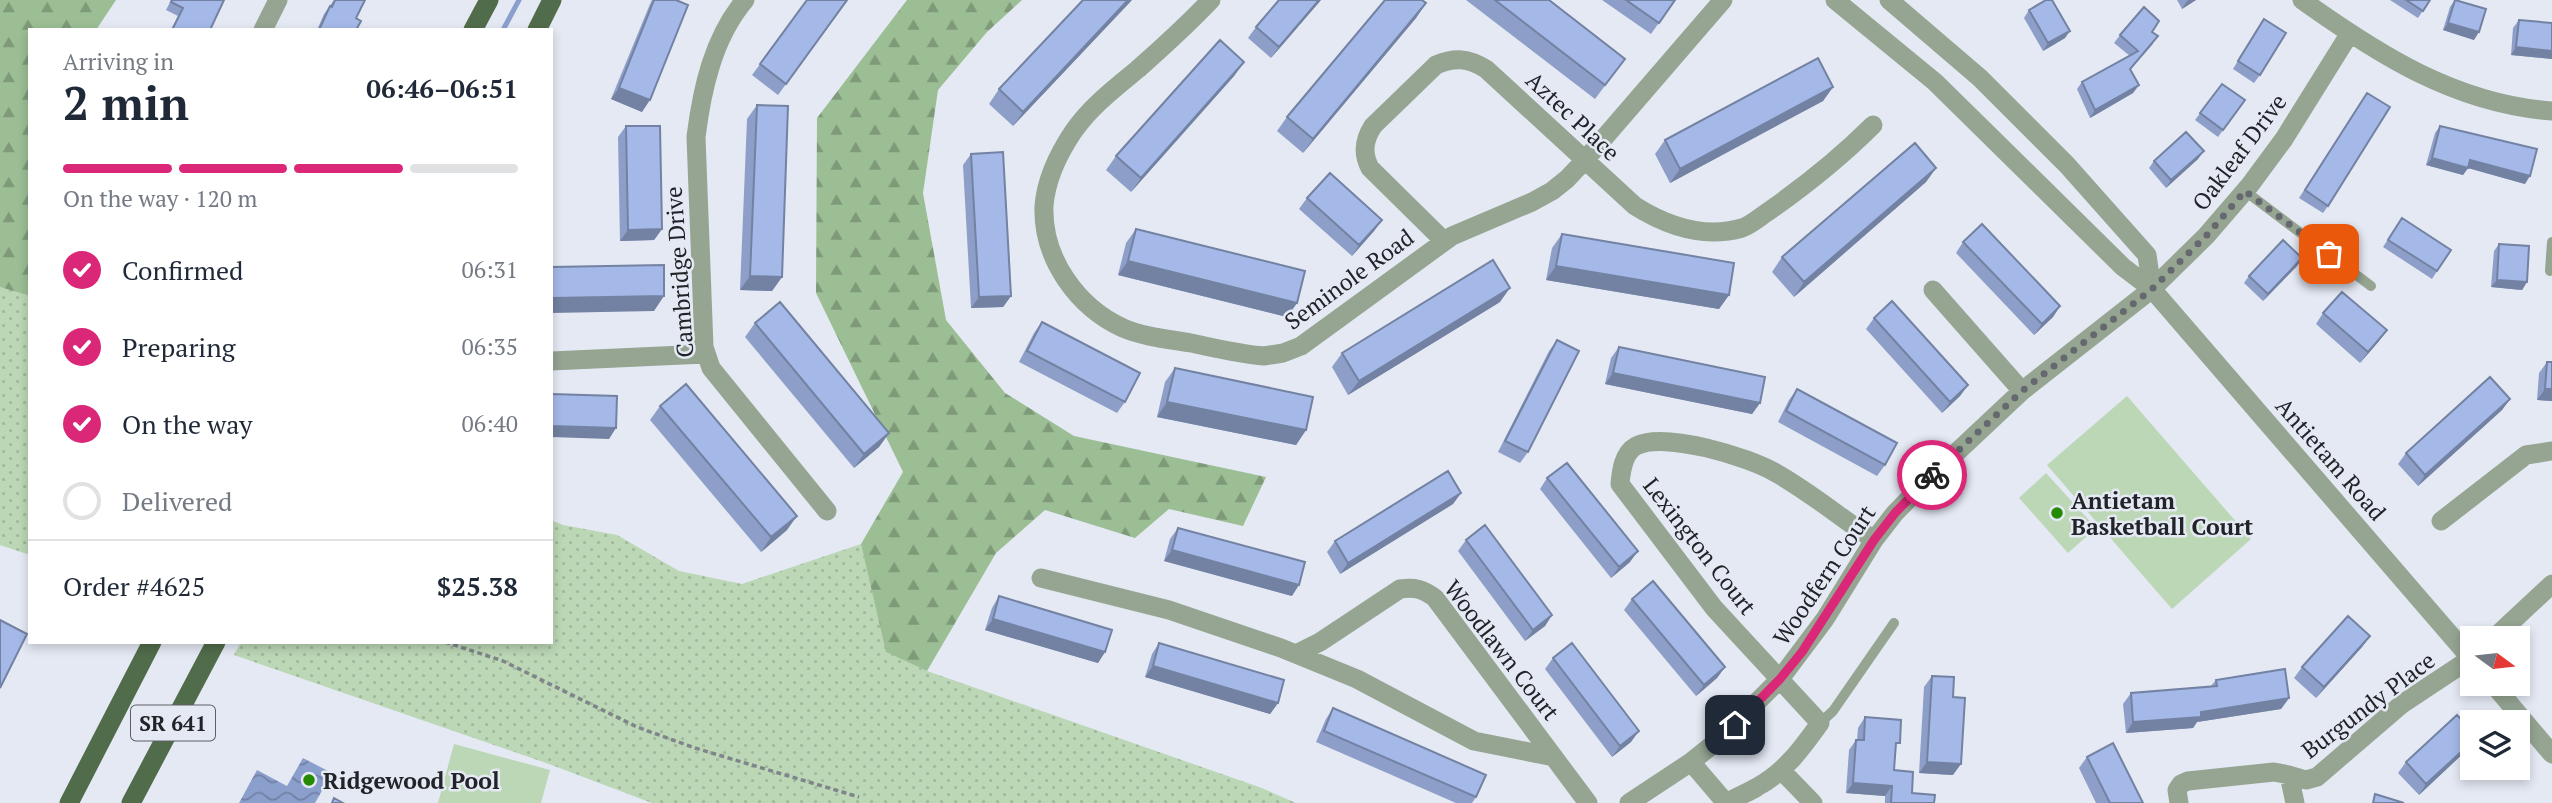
<!DOCTYPE html>
<meta charset="utf-8">
<style>
:root{--surface:#fff;--page:#f2f2f3;--text:#1f2937;--muted:#747a83;--line:#e0e1e3;--accent:#db2777}
body{margin:0;font-family:"PT Serif",serif;background:var(--page);color:var(--text);height:100vh;display:flex;flex-direction:column;font-size:26px;white-space:nowrap}
*{box-sizing:border-box;margin:0}
p{font-size:23px;color:var(--muted)}
.icon{flex:none;width:38px;height:38px;fill:none;stroke:currentColor;stroke-width:2;stroke-linecap:round;stroke-linejoin:round}
.map{position:relative;flex:1;overflow:hidden}
.details{position:absolute;left:28px;top:28px;width:525px;height:616px;display:flex;flex-direction:column;background:var(--surface);border-radius:0px;box-shadow:0 4px 10px #0003}
.details>*{flex:none}
.needle{width:46px;rotate:105deg}
.fabs{position:absolute;left:2460px;top:626px;display:grid;gap:14px}
.fabs a{display:grid;place-items:center;width:70px;height:70px;border-radius:0px;background:var(--surface);box-shadow:0 4px 10px #0003;font-size:35px}
.pin{position:absolute;display:grid;place-items:center;width:60px;height:60px;color:#fff;margin:-30px;border-radius:14px;box-shadow:0 4px 10px #0006}
.courier{position:absolute;display:grid;place-items:center;width:70px;height:70px;margin:-35px;border:5px solid #db2777;border-radius:50%;background:#fff;color:#222;box-shadow:0 2px 9px #0007}
.head em{font-style:normal;font-weight:700}
.head div{display:flex;flex-direction:column-reverse}
.head{display:flex;align-items:center;justify-content:space-between;height:119px;padding:0 35px}
h1{font-size:46px;font-weight:700;line-height:52px}
.bar{display:grid;grid-template-columns:repeat(4,1fr);gap:10px 7px;align-content:center;height:84px;padding:0 35px}
.bar i{height:9px;border-radius:5px;background:var(--line)}
.bar .active{background:var(--accent)}
.bar p{grid-column:span 4}
.line{display:flex;align-items:center;gap:18px;padding:0 35px;border-top:2px solid var(--line)}
.line div{flex:1}
ol{padding:0 35px;list-style:none}
li{display:flex;align-items:center;gap:21px;height:77px}
li p{margin-inline-start:auto}
li .icon{padding:7px;border-radius:50%;background:var(--accent);color:#fff;stroke-width:4}
li:last-child{color:var(--muted)}
li i{width:38px;height:38px;border:4px solid var(--line);border-radius:50%}
.map>svg:first-child{display:block}
.grass{fill:url(#grass-dots)}
.forest{fill:url(#forest-firs)}
.park{fill:#bbd7b5}
.water{fill:url(#water-waves)}
.lines{fill:none;stroke-linecap:round;stroke-linejoin:round}
.stream{stroke:#8b9fcc;stroke-width:5}
.path{stroke:#80848b;stroke-width:3.5;stroke-dasharray:5 3.5;stroke-linecap:butt}
.service{stroke:#95a592;stroke-width:10}
.minor{stroke:#95a592;stroke-width:19}
.tertiary{stroke:#95a592;stroke-width:19}
.primary{stroke:#516c4b;stroke-width:19}
.wall{fill:#8d9fc8}
.shaded-wall{fill:#7382a2}
.building{fill:#a4b9e8;stroke:#7382a2;stroke-width:2}
.done{stroke:#65686f;stroke-width:7;stroke-dasharray:0 12.6}
.route{stroke:#db2777;stroke-width:9}
.poi-dot{fill:#248a00;stroke:#e4e9f4;stroke-width:2.5}
.labels{text-anchor:middle;dominant-baseline:central;stroke-width:5;stroke-linejoin:round;paint-order:stroke}
.shield{fill:#e4e9f4;stroke:#5c5e64;stroke-width:2}
.shield-label{font-size:21px;font-weight:bold;fill:#212327}
.street-label{font-size:23px;fill:#212327;stroke:#e4e9f4}
.poi-label{font-size:23px;font-weight:bold;fill:#212327;stroke:#e4e9f4;text-anchor:start}
</style>
<div class="map">
<svg width="2552" height="803" viewBox="0 0 2552 803">
<defs>
<pattern id="grass-dots" width="8" height="8" patternUnits="userSpaceOnUse" patternTransform="scale(1.75)"><rect width="8" height="8" fill="#bbd7b5"/><path d="M2 2h.1M6 6h.1" fill="none" stroke="#a0b89c" stroke-width="1.8" stroke-linecap="round"/></pattern>
<pattern id="forest-firs" width="22" height="20" patternUnits="userSpaceOnUse" patternTransform="scale(1.75)"><rect width="22" height="20" fill="#9bbe94"/><path d="M5 1l3.5 6h-7zM16 11l3.5 6h-7z" fill="#7e9a79"/></pattern>
<pattern id="water-waves" width="16" height="10" patternUnits="userSpaceOnUse" patternTransform="scale(1.75)"><rect width="16" height="10" fill="#8b9fcc"/><path d="M0 5q4-4 8 0t8 0" fill="none" stroke="#7181a6"/></pattern>
</defs>
<rect width="100%" height="100%" fill="#e4e9f4"/>
<path class="grass" d="M0,287L30,296V555L0,545Z
M551,520L563,525L617,535L679,571L742,584L861,544L887,652L927,671L1259,787L1296,803H652L549,764L234,655L241,642H551Z"/>
<path class="forest" d="M0,0H116L96,30H30V296L0,287Z
M907,0H1022L987,32L938,90L923,193L946,320L1005,393L1074,436L1266,477L1243,526L1169,509L1135,538L1045,510L996,553L927,671L886,652L861,544L903,472L816,293L817,118Z"/>
<path class="park" d="M2127,396L2251,539L2172,609L2047,465Z
M2046,473L2096,528L2068,553L2019,498Z
M454,744L550,770L541,803H438Z"/>
<path class="water" d="M303,758L332,773L315,803H239L257,770L287,786Z"/>
<g class="lines">
<path class="stream" d="M503,30L519,0"/>
<path class="path" d="M445,642L503,661L637,727L695,748L859,797"/>
<path class="service" d="M2245,191L2371,286
M2550,271L2552,242
M1820,723L1833,711L1894,623"/>
<path class="minor" d="M745,0C713,38 702,89 696,137L704,347L711,368L827,511
M1211,0C1188,24 1163,47 1138,69C1115,88 1090,107 1073,132C1059,153 1046,180 1044,206C1042,258 1077,307 1123,328C1144,337 1168,339 1191,343C1215,348 1239,354 1264,356L1283,353L1301,346L1452,236L1532,202L1552,191L1567,179L1585,160L1723,0
M2302,0C2379,55 2456,104 2552,111
M263,30L278,0
M1444,241L1370,168C1362,153 1364,140 1373,126L1436,65C1455,57 1468,58 1486,69L1635,206C1667,226 1704,239 1742,228C1751,225 1761,216 1769,211C1806,185 1841,157 1873,125
M1933,290L2022,391
M551,361L705,354
M2441,521L2526,455L2552,451
M1041,578L1169,610L1281,648L1357,679L1474,741L1554,757
M2493,639L2552,584
M1296,654L1320,642L1400,589C1415,587 1423,589 1435,598L1588,803
M1691,762L1726,803
M1782,771L1813,803
M2289,775L2306,780L2317,777L2402,704L2473,657
M1629,803L1691,762L1721,738L1780,679L1825,619L1874,540L1895,513L1926,481L2022,391L2152,289L2206,236L2250,185L2284,139L2350,33
M1727,803C1737,796 1748,793 1757,787C1785,772 1802,748 1820,723L1714,608L1620,484C1621,472 1623,453 1636,446C1664,431 1749,457 1776,473C1810,492 1841,518 1874,540
M2179,803L2177,790L2181,784L2188,781L2274,772L2289,775L2295,803"/>
<path class="tertiary" d="M1835,0L1935,82L2123,267L2152,289L2473,661
M1889,0L1980,78L2067,165L2147,255L2152,289
M2493,684L2552,754"/>
<path class="primary" d="M473,30L489,0
M537,30L552,0
M69,803L152,642
M131,803L216,642"/>
</g>
<path class="wall" d="M171,0H224L210,30H171L178,16L166,10Z
M334,0H365L356,18V30H317L324,14Z
M652,0H676L642,112L611,99L650,4Z
M807,0H848L778,95L752,75Z
M1132,0L1013,126L989,104L999,89Z
M1321,0L1271,58L1248,38L1256,27Z
M1466,0H1549L1625,59L1595,99Z
M1602,0H1675L1651,34Z
M2177,0H2196L2182,9Z
M2390,0H2430L2418,18Z
M2455,0L2474,40L2443,30L2450,7Z
M1426,3L1416,18L1303,153L1277,131L1287,117Z
M2029,10L2065,38L2043,51L2024,18Z
M2519,20L2552,23V59L2511,55L2513,28Z
M2259,26L2260,75L2254,83L2233,69Z
M2152,32L2153,44L2130,70L2139,85L2133,93L2090,118L2077,89L2082,82L2130,56L2114,43L2120,35Z
M1244,62L1234,76L1131,192L1106,170L1116,156Z
M2222,84L2245,100L2218,137L2195,120Z
M1833,87L1823,101L1670,183L1655,154L1665,140Z
M2362,100L2328,206L2323,213L2299,198Z
M757,105L782,277L772,291L740,290L747,119Z
M626,126L662,229L654,240L620,241L618,137Z
M2440,126L2525,184L2468,168L2463,175L2426,165L2435,133Z
M971,154L1011,296L1003,307L971,308L963,165Z
M2198,159L2166,188L2149,168L2154,161Z
M1936,168L1926,182L1794,297L1772,272L1782,257Z
M1307,198L1382,220L1374,231L1352,256L1299,209Z
M2402,218L2451,250L2432,279L2383,247Z
M1136,229L1297,303L1287,317L1118,275L1126,243Z
M1562,234L1729,295L1719,309L1546,280L1552,248Z
M1963,242L2060,306L2053,317L2034,335L1956,253Z
M2499,244L2527,282L2522,290L2491,287L2494,251Z
M2302,258L2297,266L2263,301L2244,283L2249,276Z
M1500,302L1348,395L1332,367L1342,353Z
M2323,313L2379,341L2360,363L2316,324Z
M1874,318L1968,385L1960,396L1942,413L1866,329Z
M1042,322L1125,402L1117,413L1019,362L1034,333Z
M755,323L889,433L879,447L854,468L745,337Z
M1557,340L1528,452L1520,463L1498,452L1549,351Z
M1619,347L1760,403L1752,414L1605,384L1611,358Z
M2547,362L2552,401L2537,400L2539,373Z
M1175,368L1306,430L1296,445L1157,417L1165,382Z
M1797,389L1885,465L1877,476L1778,422L1789,400Z
M2510,399L2502,410L2418,486L2398,464L2406,453Z
M660,406L787,530L761,552L650,420Z
M1547,478L1630,562L1611,578L1540,489Z
M1461,493L1453,504L1340,574L1327,552L1335,541Z
M1178,528L1292,596L1164,561L1170,539Z
M1466,540L1552,615L1545,626L1525,641L1458,551Z
M999,596L1105,652L1098,663L985,630L992,608Z
M1632,599L1725,667L1717,678L1696,696L1624,610Z
M2370,636L2362,647L2316,698L2294,678L2302,667Z
M1159,643L1278,703L1270,714L1145,677L1152,654Z
M1553,658L1631,742L1612,757L1545,669Z
M1932,676L1953,697V775L1919,773L1924,687Z
M2216,680L2289,698L2281,709L2197,722L2193,728L2126,733L2123,704L2131,693L2211,686Z
M1333,708L1476,797L1472,803H1456L1316,742L1326,719Z
M1865,717L1896,748L1894,770L1912,793L1934,803H1885V796L1846,793L1849,750L1856,740H1857L1858,728Z
M2469,748L2419,795L2398,773L2406,762Z
M2087,757L2143,803H2096L2079,768Z"/>
<path class="shaded-wall" d="M1128,0H1132L1013,126L1023,112Z
M1319,0H1321L1271,58L1279,47Z
M2189,0H2196L2182,9L2187,1Z
M1426,3L1416,18L1303,153L1313,139Z
M2448,23L2479,32L2474,40L2443,30Z
M2070,31L2065,38L2043,51L2048,43Z
M2516,47L2552,51V59L2511,55Z
M1244,62L1234,76L1131,192L1141,178Z
M2139,85L2133,93L2090,118L2095,110Z
M1833,87L1823,101L1670,183L1680,169Z
M619,88L650,100L642,112L611,99Z
M2204,151L2198,159L2166,188L2171,180Z
M2432,158L2470,160L2530,176L2525,184L2468,168L2463,175L2426,165Z
M1936,168L1926,182L1794,297L1804,282Z
M1382,220L1374,231L1352,256L1359,245Z
M662,229L654,240L620,241L628,230Z
M2302,258L2297,266L2263,301L2268,294Z
M1128,261L1297,303L1287,317L1118,275Z
M1556,266L1729,295L1719,309L1546,280Z
M750,276L782,277L772,291L740,290Z
M2497,280L2527,282L2522,290L2491,287Z
M1510,288L1500,302L1348,395L1359,381Z
M664,296L654,311L551,313V298Z
M1011,296L1003,307L971,308L979,297Z
M2060,306L2053,317L2034,335L2042,324Z
M2387,330L2379,341L2360,363L2368,352Z
M1613,373L1760,403L1752,414L1605,384Z
M1968,385L1960,396L1942,413L1950,402Z
M2545,389H2552V401L2537,400Z
M2510,399L2502,410L2418,486L2425,475Z
M1167,402L1306,430L1296,445L1157,417Z
M551,426L616,428L609,439L551,437Z
M889,433L879,447L854,468L864,454Z
M1461,493L1453,504L1340,574L1348,563Z
M797,516L787,530L761,552L771,537Z
M1172,550L1299,585L1292,596L1164,561Z
M1638,551L1630,562L1611,578L1619,567Z
M1552,615L1545,626L1525,641L1533,630Z
M993,619L1105,652L1098,663L985,630Z
M2370,636L2362,647L2316,698L2324,687Z
M1153,666L1278,703L1270,714L1145,677Z
M1725,667L1717,678L1696,696L1704,685Z
M2289,698L2281,709L2197,722L2193,728L2126,733L2133,722Z
M1639,731L1631,742L1612,757L1620,746Z
M2473,741V743L2469,748L2419,795L2426,784Z
M1927,762L1961,764L1953,775L1919,773Z
M1853,783L1892,786L1885,796L1846,793Z"/>
<path class="building" d="M172,0H224L210,30H172L183,8L171,2Z
M335,0H365L356,18L361,21L356,30H319L330,6L332,7Z
M654,0H676L688,5L650,100L619,88Z
M807,0H847L786,84L760,64Z
M1083,0H1128L1023,112L999,89Z
M1279,0H1319L1279,47L1256,27Z
M1385,0H1422L1426,3L1313,139L1287,117Z
M1495,0H1549L1625,59L1605,85Z
M1626,0H1675L1659,23Z
M2046,0H2052L2070,31L2048,43L2029,10Z
M2406,0H2430L2423,11Z
M2455,0L2486,9L2479,32L2448,23Z
M2144,7L2159,21L2152,32L2158,36L2130,69L2139,85L2095,110L2082,82L2138,51L2120,35Z
M2264,19L2286,33L2260,75L2238,61Z
M2519,20L2552,23V51L2516,47Z
M1220,40L1244,62L1141,178L1116,156Z
M1818,58L1833,87L1680,169L1665,140Z
M2222,84L2245,100L2223,130L2200,113Z
M2367,93L2390,107L2328,206L2305,190Z
M757,105L788,106L782,277L750,276Z
M626,126H660L662,229L628,230Z
M2440,126L2537,149L2530,176L2470,160L2468,168L2432,158Z
M2186,132L2204,151L2171,180L2154,161Z
M1915,143L1936,168L1804,282L1782,257Z
M1003,152L1011,296L979,297L971,154Z
M1330,173L1382,220L1359,245L1307,198Z
M2402,218L2451,250L2437,271L2388,240Z
M1982,224L2060,306L2042,324L1963,242Z
M1136,229L1305,271L1297,303L1128,261Z
M1562,234L1734,263L1729,295L1556,266Z
M2283,240L2302,258L2268,294L2249,276Z
M2499,244L2529,246L2527,282L2497,280Z
M1493,260L1510,288L1359,381L1342,353Z
M664,265V296L551,298V267Z
M2342,292L2387,330L2368,352L2323,313Z
M1892,301L1968,385L1950,402L1874,318Z
M780,302L889,433L864,454L755,323Z
M1042,322L1140,373L1125,402L1027,351Z
M1557,340L1579,351L1528,452L1505,441Z
M1619,347L1765,377L1760,403L1613,373Z
M2547,362H2552V389H2545Z
M1175,368L1313,397L1306,430L1167,402Z
M2490,377L2510,399L2425,475L2406,453Z
M686,384L797,516L771,537L660,406Z
M1797,389L1897,443L1885,465L1786,411Z
M551,394L617,396L616,428L551,426Z
M1567,463L1638,551L1619,567L1547,478Z
M1448,471L1461,493L1348,563L1335,541Z
M1485,525L1552,615L1533,630L1466,540Z
M1178,528L1305,562L1299,585L1172,550Z
M1653,581L1725,667L1704,685L1632,599Z
M999,596L1112,630L1105,652L993,619Z
M2348,616L2370,636L2324,687L2302,667Z
M0,620L27,634L0,688Z
M1159,643L1284,680L1278,703L1153,666Z
M1572,643L1639,731L1620,746L1553,658Z
M2285,669L2289,698L2201,712V717L2133,722L2131,693L2217,686L2216,680Z
M1932,676L1954,677L1953,697L1965,698L1961,764L1927,762Z
M1333,708L1486,775L1476,797L1324,731Z
M2457,715L2473,732V741L2426,784L2406,762Z
M1865,717L1901,720L1900,743H1896L1894,770L1913,772L1912,793L1935,795L1934,803H1891L1892,786L1853,783L1856,740H1864Z
M2113,743L2143,803H2110L2087,757Z
M2375,794L2404,803H2373Z
M334,798L343,803H332Z"/>
<g class="lines">
<path class="done" d="M1932,475L2022,391L2152,289L2206,236L2245,191L2329,254"/>
<path class="route" d="M1735,725L1780,679L1802,652L1874,540L1895,513L1932,475"/>
</g>
<g class="poi-dot">
<circle cx="2057" cy="513" r="7"/>
<circle cx="309" cy="780" r="7"/>
</g>
<g class="labels">
<rect class="shield" x="131" y="705.5" width="84" height="35" rx="5"/>
<g class="shield-label">
<text x="173" y="723">SR 641</text>
</g>
<g class="street-label">
<text transform="translate(1573 116) rotate(43)">Aztec Place</text>
<text transform="translate(2239 152) rotate(-53)">Oakleaf Drive</text>
<text transform="translate(679 272) rotate(-94)">Cambridge Drive</text>
<text transform="translate(1349 279) rotate(-36)">Seminole Road</text>
<text transform="translate(2331 459) rotate(49)">Antietam Road</text>
<text transform="translate(1700 546) rotate(52)">Lexington Court</text>
<text transform="translate(1824 575) rotate(-56)">Woodfern Court</text>
<text transform="translate(1502 650) rotate(52)">Woodlawn Court</text>
<text transform="translate(2368 705) rotate(-37)">Burgundy Place</text>
</g>
<g class="poi-label">
<text x="2071" y="500">Antietam<tspan x="2071" dy="26">Basketball Court</tspan></text>
<text x="323" y="780">Ridgewood Pool</text>
</g>
</g>
</svg>
<div class="fabs">
<a><svg class="needle" viewBox="-14 -14 28 28"><path d="M0-13l5 13h-10z" fill="#e53935"/><path d="M0 13l5-13h-10z" fill="#747a83"/></svg></a>
<a><svg class="icon" aria-label="layers" viewBox="0 0 24 24"><path d="M12 4l9 5-9 5-9-5zM3 14l9 5 9-5"/></svg></a>
</div>
<div class="pin" style="left:2329px;top:254px;background:#ea580c"><svg class="icon" aria-label="bag" viewBox="0 0 24 24"><path d="M5 8h14l-1 12H6zM9 8a3 3 0 0 1 6 0"/></svg></div>
<div class="pin" style="left:1735px;top:725px;background:#1f2937"><svg class="icon" aria-label="home" viewBox="0 0 24 24"><path d="M3 11l9-7 9 7M6 9v11h12V9"/></svg></div>
<div class="courier" style="left:1932px;top:475px"><svg class="icon" aria-label="bike" viewBox="0 0 24 24"><circle cx="6" cy="16" r="4"/><circle cx="18" cy="16" r="4"/><path d="M6 16l4-8h5l3 8M10 8l3 8H6M13 5h3"/></svg></div>
<section class="details">
<div class="head"><div><h1>2 min</h1><p>Arriving in</p></div><em>06:46–06:51</em></div>
<div class="bar"><i class="active"></i><i class="active"></i><i class="active"></i><i></i><p>On the way · 120 m</p></div>
<ol>
<li><svg class="icon" aria-label="check" viewBox="0 0 24 24"><path d="M5 12l5 5 9-10"/></svg>Confirmed<p>06:31</p></li>
<li><svg class="icon" aria-label="check" viewBox="0 0 24 24"><path d="M5 12l5 5 9-10"/></svg>Preparing<p>06:35</p></li>
<li><svg class="icon" aria-label="check" viewBox="0 0 24 24"><path d="M5 12l5 5 9-10"/></svg>On the way<p>06:40</p></li>
<li><i></i>Delivered</li>
</ol>
<div class="line" style="height:91px"><div>Order #4625</div><b>$25.38</b></div>
</section>
</div>
